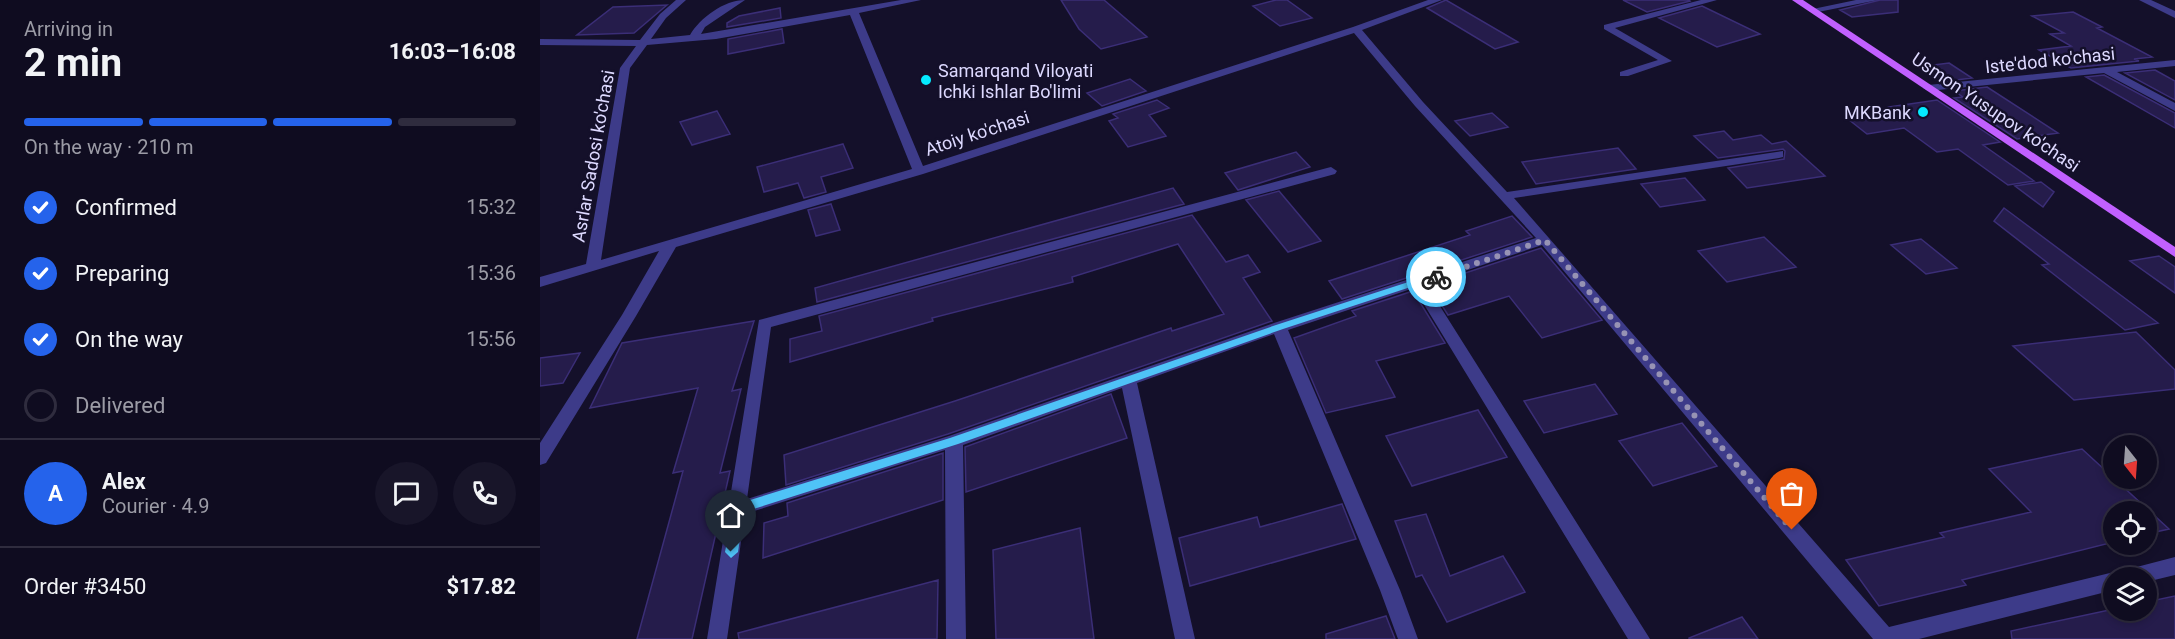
<!DOCTYPE html>
<meta charset="utf-8">
<style>
:root{--surface:#0f0c20;--page:#181529;--text:#f1f3f6;--muted:#9b9ba5;--line:#2f2c3e;--accent:#2563eb}
body{margin:0;font-family:Roboto,sans-serif;background:var(--page);color:var(--text);height:100vh;display:flex;flex-direction:column;font-size:22px;white-space:nowrap}
*{box-sizing:border-box;margin:0}
p{font-size:20px;color:var(--muted)}
.icon{flex:none;width:33px;height:33px;fill:none;stroke:currentColor;stroke-width:2;stroke-linecap:round;stroke-linejoin:round}
.map{position:relative;flex:1;overflow:hidden}
.side{display:flex;flex-direction:column;background:var(--surface);width:540px}
.side>*{flex:none}
.needle{width:39px;rotate:163deg}
.controls{position:absolute;left:1563px;top:435px;display:grid;gap:12px}
.controls a{display:grid;place-items:center;width:54px;height:54px;border-radius:50%;background:var(--surface);box-shadow:0 3px 9px #0003,0 0 0 2px var(--line);font-size:30px}
.pin{position:absolute;display:grid;place-items:center;width:51px;height:51px;color:#fff;margin:-62px -26px;border-radius:50% 50% 50% 0;rotate:-45deg;box-shadow:0 0 6px #0007}
.pin .icon{rotate:45deg}
.courier{position:absolute;display:grid;place-items:center;width:60px;height:60px;margin:-30px;border:4px solid #4fc3f7;border-radius:50%;background:#fff;color:#222;box-shadow:0 2px 8px #0007}
.overview em{font-style:normal;font-weight:700}
.overview div{display:flex;flex-direction:column-reverse}
.overview{display:flex;align-items:center;justify-content:space-between;height:102px;padding:0 24px}
h1{font-size:39px;font-weight:700;line-height:45px}
.bar{display:grid;grid-template-columns:repeat(4,1fr);gap:9px 6px;align-content:center;height:72px;padding:0 24px}
.bar i{height:8px;border-radius:4px;background:var(--line)}
.bar .active{background:var(--accent)}
.bar p{grid-column:span 4}
.line{display:flex;align-items:center;gap:15px;padding:0 24px;border-top:2px solid var(--line)}
.line div{flex:1}
.round{display:grid;place-items:center;flex:none;width:63px;height:63px;border-radius:32px;background:var(--page)}
ol{padding:0 24px;list-style:none}
li{display:flex;align-items:center;gap:18px;height:66px}
li p{margin-inline-start:auto}
li .icon{padding:6px;border-radius:50%;background:var(--accent);color:#fff;stroke-width:4}
li:last-child{color:var(--muted)}
li i{width:33px;height:33px;border:3px solid var(--line);border-radius:50%}
main{display:flex;flex:1;min-height:0}
.map>svg:first-child{display:block}
.building{fill:#251c4b;stroke:#3b2e77;stroke-width:1.5}
.lines{fill:none;stroke-linecap:round;stroke-linejoin:round}
.minor{fill:#3d3b89;fill-rule:evenodd}
.major{fill:#c160ff;fill-rule:evenodd}
.route{fill:#4fc3f7}
.done{stroke:#9793b4;stroke-width:6;stroke-dasharray:0 10.8}
.poi-dot{fill:#05eaff;stroke:#14102a;stroke-width:2}
.labels{text-anchor:middle;dominant-baseline:central;stroke-width:5;stroke-linejoin:round;paint-order:stroke}
.far-street-label{font-size:18px;fill:#ddd9ff;stroke:#14102a}
.far-poi-label{font-size:18px;fill:#ddd9ff;stroke:#14102a;text-anchor:start}
</style>
<main>
<section class="side">
<div class="overview"><div><h1>2 min</h1><p>Arriving in</p></div><em>16:03–16:08</em></div>
<div class="bar"><i class="active"></i><i class="active"></i><i class="active"></i><i></i><p>On the way · 210 m</p></div>
<ol>
<li><svg class="icon" aria-label="check" viewBox="0 0 24 24"><path d="M5 12l5 5 9-10"/></svg>Confirmed<p>15:32</p></li>
<li><svg class="icon" aria-label="check" viewBox="0 0 24 24"><path d="M5 12l5 5 9-10"/></svg>Preparing<p>15:36</p></li>
<li><svg class="icon" aria-label="check" viewBox="0 0 24 24"><path d="M5 12l5 5 9-10"/></svg>On the way<p>15:56</p></li>
<li><i></i>Delivered</li>
</ol>
<div class="line" style="height:108px"><b class="round" style="background:var(--accent);color:#fff">A</b><div><b>Alex</b><p>Courier · 4.9</p></div><a class="round"><svg class="icon" aria-label="chat" viewBox="0 0 24 24"><path d="M4 5h16v11H9l-5 4z"/></svg></a><a class="round"><svg class="icon" aria-label="phone" viewBox="0 0 24 24"><path d="M5 4h4l2 5-3 2q2 4 5 5l2-3 5 2v4C11 20 4 13 5 4z"/></svg></a></div>
<div class="line" style="height:78px"><div>Order #3450</div><b>$17.82</b></div>
</section>
<div class="map">
<svg width="1635" height="639" viewBox="0 0 1635 639">
<rect width="100%" height="100%" fill="#14102a"/>
<path class="building" d="M521,0H564L607,37L561,49L539,29Z
M736,0H747L772,18L740,26L713,6Z
M906,0L978,42L955,49L887,8Z
M1083,0H1149L1150,1L1107,12Z
M1340,0H1358V12L1312,17L1300,10Z
M127,5L94,33L37,35L73,7Z
M1162,6L1220,34L1177,47L1119,18Z
M240,8L241,18L187,27V23L199,16Z
M1533,12L1562,27L1557,28L1612,57L1594,59L1599,61L1531,68L1499,50L1531,46L1510,34L1524,33L1492,16Z
M242,29L244,43L188,54V39Z
M1409,63L1432,78L1400,82L1378,67Z
M1615,70L1635,81V100L1585,73Z
M1564,75L1635,113V128L1546,77Z
M590,79L606,91L562,106L547,93Z
M1447,87L1518,133L1477,139L1414,98L1423,97L1414,91Z
M617,100L629,108L609,115L626,136L588,147L569,121L578,118L573,114Z
M1397,100L1460,142L1443,145L1494,181L1468,185L1418,149L1397,152L1364,128L1327,134L1308,119L1356,112L1349,107Z
M177,111L190,134L152,145L140,122Z
M952,113L968,127L930,136L915,121Z
M1184,131L1193,140L1221,135L1232,144L1246,141L1285,176L1207,188L1188,168L1244,159L1245,151L1243,149L1178,158L1154,136Z
M303,144L313,168L281,177L286,192L264,198L258,183L224,192L217,167Z
M1078,148L1096,169L996,184L982,162Z
M756,152L770,167L698,190L685,173Z
M1145,178L1165,200L1120,207L1101,184Z
M1501,182L1514,192L1503,207L1475,186Z
M633,188L644,204L277,302L275,288Z
M739,191L781,241L748,252L706,200Z
M291,204L300,230L276,236L268,210Z
M1464,208L1618,323L1585,330L1502,265L1509,264L1454,221Z
M652,215L686,262L708,255L720,272L703,278L732,321L408,434L246,485L244,455L415,401L631,328L632,331L684,314L638,244L532,277L533,282L392,318L393,321L250,362V339L282,331L279,316Z
M972,216L992,237L802,299L789,281L930,235L926,231Z
M1224,237L1256,267L1187,282L1158,251Z
M1381,239L1417,268L1386,274L1351,245Z
M1001,248L1062,320L1002,338L969,296L908,315L889,285Z
M1619,256L1635,267V293L1590,261Z
M873,291L905,343L836,361L855,397L786,413L754,338L816,316L812,311Z
M214,321L192,391L201,389L180,473L190,471L152,639H97L143,471L133,473L158,388L50,408L82,343Z
M1596,332L1635,370V389L1534,400L1473,346Z
M40,353L23,383L0,386V358Z
M1055,384L1077,414L1004,433L984,401Z
M571,394L587,438L426,492L425,447Z
M938,410L967,457L872,486L846,436Z
M1142,423L1177,466L1113,486L1079,441Z
M1542,449L1629,529L1606,534V512H1574V542L1422,580L1426,585L1339,606L1306,560L1404,537L1400,533L1491,512L1449,469Z
M403,453V500L223,558L224,523L248,516L247,503Z
M802,504L816,539L650,586L639,538L717,517L720,527Z
M886,514L910,576L963,556L985,592L907,622L882,575L876,577L855,521Z
M540,528L554,639H456L453,550Z
M398,580L397,639H199L198,633Z
M1635,596V639H1472L1471,631L1574,609L1606,610V602Z
M846,616L855,639H786V634Z
M1202,617L1218,639H1149V638Z"/>
<g class="lines">
<path class="minor" d="M136,0H146L126,18L111,39L150,35C160,18 184,0 205,0L165,27L161,34L361,0H381L319,13L383,166L813,27L888,0H902L822,30L883,102L967,192L1243,151V157L1239,158L974,198L1349,627L1574,572L1581,575L1589,569L1635,557V575L1606,582V578H1574V590L1379,639H1333L1002,245L886,284L1110,639H1088L874,288L748,330L860,590L878,639H858L840,590L734,334L597,383L655,639H635L582,388L423,445L426,639H406L405,450L205,514L187,639H167L219,320L787,168L791,167L797,171L795,174L231,327L207,499L409,436L734,323L996,238L875,106L814,33L383,174L136,247L96,316L6,463L0,465V443L82,315L119,251L0,287V277L46,264L80,68L96,46L0,45V39L100,40L120,14ZM310,15L372,169L61,260L90,68L107,45L176,39Z
M1161,0H1177L1075,28L1132,61L1088,76H1080V72L1118,60L1064,29V25Z
M1316,0H1338L1273,13L1268,10Z
M1599,0H1611L1635,11V18Z
M1635,60V66L1577,72L1635,103V111L1564,73L1388,91L1383,88L1388,85Z"/>
<path class="major" d="M1252,0H1263L1635,247V257Z"/>
</g>
<path class="route" d="M893,274L901,277L743,329L418,444L204,512L198,552L191,558L185,552L194,505L410,438L736,325Z"/>
<g class="lines">
<path class="done" d="M896,277L1005,240L1252,530"/>
</g>
<g class="poi-dot">
<circle cx="386" cy="80" r="6"/>
<circle cx="1383" cy="112" r="6"/>
</g>
<g class="labels">
<g class="far-street-label">
<text transform="translate(1510 60) rotate(-6)">Iste'dod ko'chasi</text>
<text transform="translate(1456 112) rotate(34)">Usmon Yusupov ko'chasi</text>
<text transform="translate(437 133) rotate(-18)">Atoiy ko'chasi</text>
<text transform="translate(53 156) rotate(-80)">Asrlar Sadosi ko'chasi</text>
</g>
<g class="far-poi-label">
<text x="398" y="70">Samarqand Viloyati<tspan x="398" dy="21">Ichki Ishlar Bo'limi</tspan></text>
<text x="1371" y="112" text-anchor="end">MKBank</text>
</g>
</g>
</svg>
<div class="controls">
<a><svg class="needle" viewBox="-14 -14 28 28"><path d="M0-13l5 13h-10z" fill="#e53935"/><path d="M0 13l5-13h-10z" fill="#9b9ba5"/></svg></a>
<a><svg class="icon" aria-label="locate" viewBox="0 0 24 24"><circle cx="12" cy="12" r="6"/><path d="M12 2v4M12 18v4M2 12h4M18 12h4"/></svg></a>
<a><svg class="icon" aria-label="layers" viewBox="0 0 24 24"><path d="M12 4l9 5-9 5-9-5zM3 14l9 5 9-5"/></svg></a>
</div>
<div class="pin" style="left:1252px;top:530px;background:#ea580c"><svg class="icon" aria-label="bag" viewBox="0 0 24 24"><path d="M5 8h14l-1 12H6zM9 8a3 3 0 0 1 6 0"/></svg></div>
<div class="pin" style="left:191px;top:552px;background:#1f2937"><svg class="icon" aria-label="home" viewBox="0 0 24 24"><path d="M3 11l9-7 9 7M6 9v11h12V9"/></svg></div>
<div class="courier" style="left:896px;top:277px"><svg class="icon" aria-label="bike" viewBox="0 0 24 24"><circle cx="6" cy="16" r="4"/><circle cx="18" cy="16" r="4"/><path d="M6 16l4-8h5l3 8M10 8l3 8H6M13 5h3"/></svg></div>
</div>
</main>
